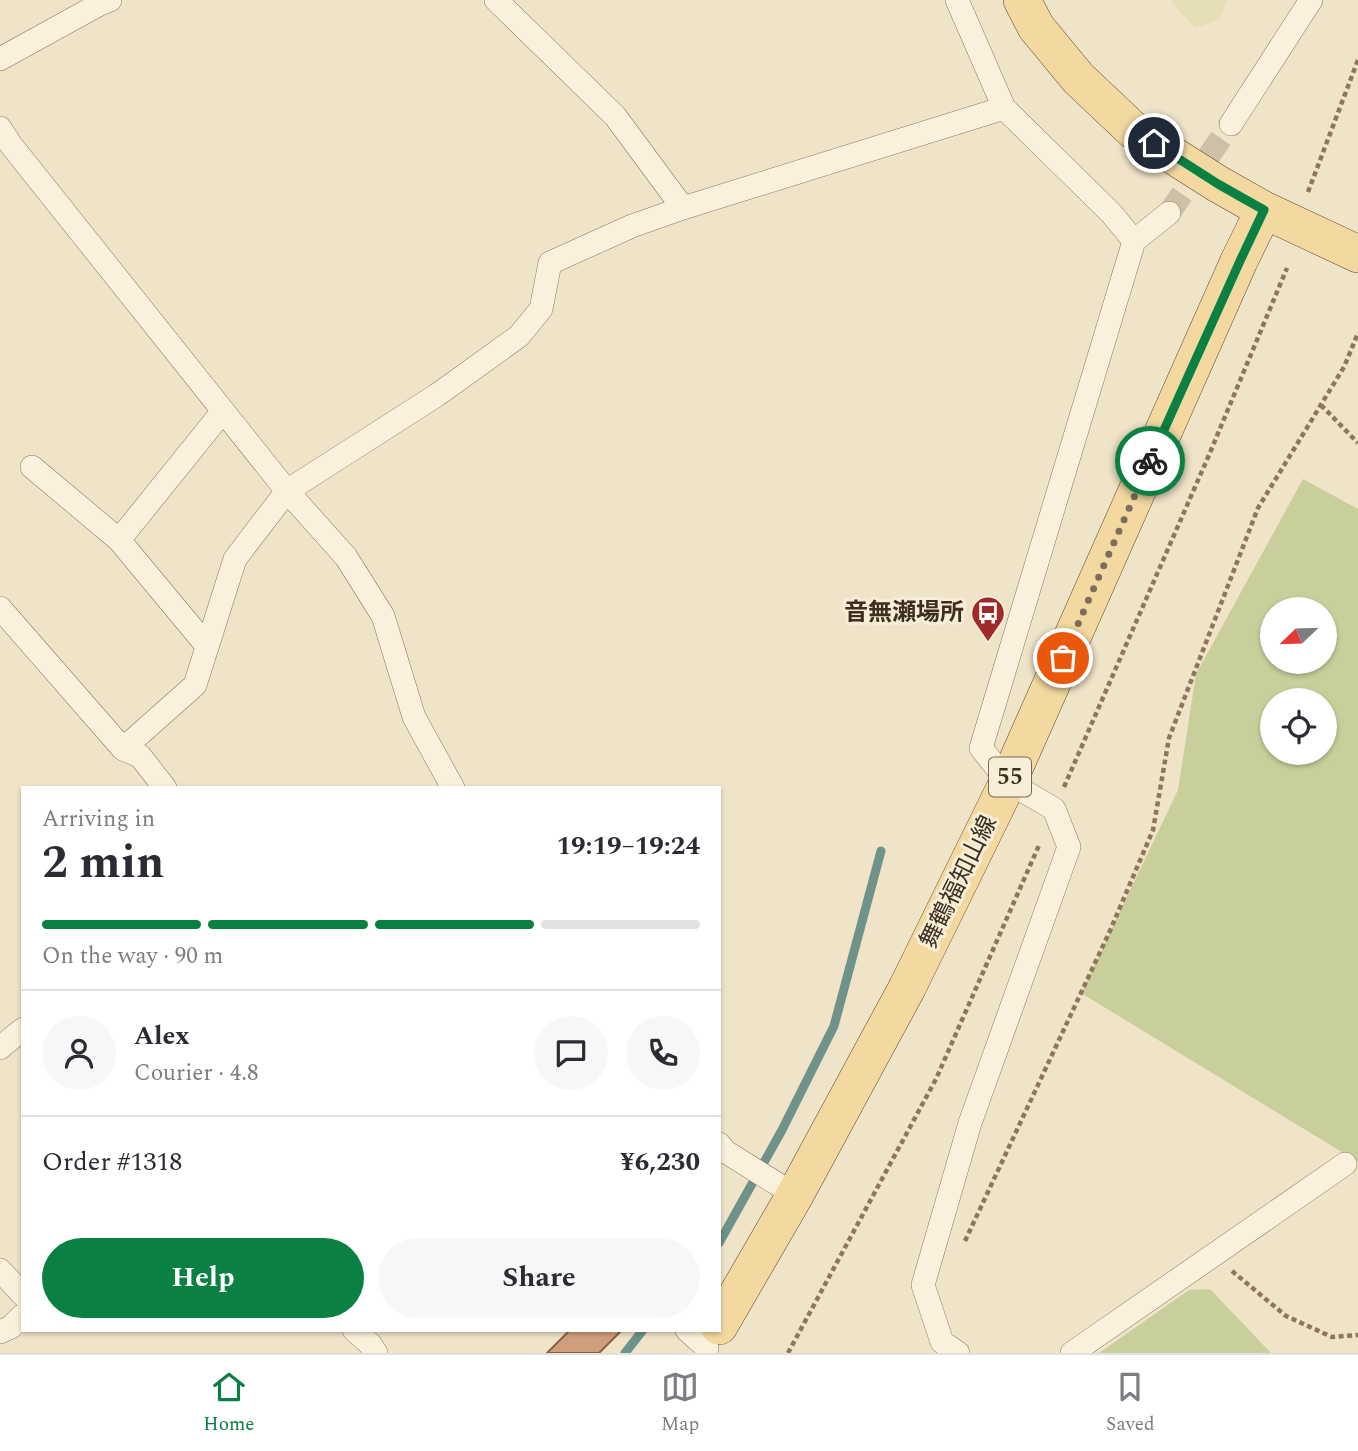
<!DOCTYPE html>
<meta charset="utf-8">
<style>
:root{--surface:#fff;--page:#f7f7f7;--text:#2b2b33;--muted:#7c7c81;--line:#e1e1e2;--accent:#0b8043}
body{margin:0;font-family:Spectral,"Noto Sans JP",serif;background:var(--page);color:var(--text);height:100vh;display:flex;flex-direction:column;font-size:26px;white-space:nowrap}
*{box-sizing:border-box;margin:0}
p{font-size:23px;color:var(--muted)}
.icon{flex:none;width:38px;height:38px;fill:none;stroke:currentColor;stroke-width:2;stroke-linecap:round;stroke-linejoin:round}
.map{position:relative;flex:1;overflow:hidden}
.side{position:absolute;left:21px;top:786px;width:700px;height:546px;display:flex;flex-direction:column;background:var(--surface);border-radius:0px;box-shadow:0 2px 5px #0004}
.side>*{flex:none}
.needle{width:46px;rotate:247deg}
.fabs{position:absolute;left:1260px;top:597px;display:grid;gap:14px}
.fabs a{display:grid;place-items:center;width:77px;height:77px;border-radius:50%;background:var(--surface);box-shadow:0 2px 5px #0004;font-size:35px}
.pin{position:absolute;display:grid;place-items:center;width:60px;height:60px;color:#fff;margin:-30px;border:4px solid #fff;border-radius:50%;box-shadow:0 2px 7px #0007}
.courier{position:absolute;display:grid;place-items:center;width:70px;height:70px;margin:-35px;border:5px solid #0b8043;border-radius:50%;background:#fff;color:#222;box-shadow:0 2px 9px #0007}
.head em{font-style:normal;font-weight:700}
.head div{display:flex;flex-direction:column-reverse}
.head{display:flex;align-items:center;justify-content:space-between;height:119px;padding:0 21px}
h1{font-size:46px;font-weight:700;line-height:52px}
.bar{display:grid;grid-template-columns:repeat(4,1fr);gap:10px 7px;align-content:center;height:84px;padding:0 21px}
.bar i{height:9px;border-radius:5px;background:var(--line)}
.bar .on{background:var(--accent)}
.bar p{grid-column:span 4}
.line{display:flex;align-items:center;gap:18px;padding:0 21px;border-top:2px solid var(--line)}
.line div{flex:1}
.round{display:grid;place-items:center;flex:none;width:74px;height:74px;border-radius:37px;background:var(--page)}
.primary-button{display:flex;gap:14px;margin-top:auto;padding:14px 21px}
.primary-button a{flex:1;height:80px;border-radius:42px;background:var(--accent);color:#fff;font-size:28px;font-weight:700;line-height:80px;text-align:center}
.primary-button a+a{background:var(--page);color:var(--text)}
.tab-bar{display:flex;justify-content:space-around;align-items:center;height:98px;border-top:2px solid var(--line);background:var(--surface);font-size:19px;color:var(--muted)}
.tab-bar a{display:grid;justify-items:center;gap:4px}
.tab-bar .on{color:var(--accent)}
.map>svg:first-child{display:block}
.farmland{fill:#e6deb5}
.green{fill:#c9cf9b;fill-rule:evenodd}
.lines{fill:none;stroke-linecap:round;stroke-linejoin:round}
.stream{stroke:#6f938a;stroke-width:9}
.building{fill:#cf9f7d;stroke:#8d5f41;stroke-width:2}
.minor-tunnel{stroke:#ccc0a6;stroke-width:23;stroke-dasharray:23 11;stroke-linecap:butt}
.minor-casing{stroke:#8d765c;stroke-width:24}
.primary-casing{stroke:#5b4430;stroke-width:38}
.path{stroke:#8d765c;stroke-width:4.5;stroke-dasharray:5 3.5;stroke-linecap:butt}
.minor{stroke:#faf1dc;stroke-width:23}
.primary{stroke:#f3d9a0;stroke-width:37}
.done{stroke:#7c6e5b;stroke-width:7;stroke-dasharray:0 12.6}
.route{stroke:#0b8043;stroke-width:9}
.labels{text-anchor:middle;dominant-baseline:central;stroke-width:6;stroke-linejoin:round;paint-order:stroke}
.shield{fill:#f7eed8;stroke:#756857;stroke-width:2}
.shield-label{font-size:23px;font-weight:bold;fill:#3d2e20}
.poi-label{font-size:24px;font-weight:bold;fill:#3d2e20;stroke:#f7eed8;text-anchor:end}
.street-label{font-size:24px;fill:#3d2e20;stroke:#f7eed8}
</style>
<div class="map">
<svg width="1358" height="1353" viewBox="0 0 1358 1353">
<rect width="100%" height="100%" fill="#f0e4c8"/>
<path class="farmland" d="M1170,0H1227L1220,19L1195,28Z"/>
<path class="green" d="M1303,479L1358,509V1162L1081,993L1178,790L1196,674ZM1272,609H1325V662H1272ZM1272,700H1325V752H1272Z
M1210,1289L1271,1353H1099L1189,1290Z"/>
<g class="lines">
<path class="stream" d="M719,1243L782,1130L834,1026L881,851
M625,1353L643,1330"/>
</g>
<path class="building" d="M570,1330H622L599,1353H547Z"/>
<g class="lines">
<path class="minor-tunnel" d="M1169,213L1231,124"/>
<g class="minor-casing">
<path id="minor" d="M496,0L615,116L683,208
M957,0L1004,108L1111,213L1134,241L981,748L1008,782L1054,809L1069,847L970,1123L923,1285L942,1342L958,1353
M0,59L100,4L110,0
M1231,124L1311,0
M0,128L11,145L287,491L346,557L383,616L414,717L453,788
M1134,241L1169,213
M32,467L119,540
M0,608L123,749L140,756L165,788
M207,646L119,540L223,411
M123,749L195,685L235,559L287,491L437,395L519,336L541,309L550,263L632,226L683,208L1004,108
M0,1048L23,1029
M719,1144L726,1152L795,1195
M0,1270L23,1295
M354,1330L370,1344L376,1353
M687,1330L707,1348
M0,1332L11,1327L23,1315
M1072,1353L1345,1164"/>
</g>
<g class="primary-casing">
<path id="primary" d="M1022,0L1036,27L1078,78L1133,130L1218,184L1264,210L1358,254
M719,1326L795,1195L907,988L1008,782L1239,261L1264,210"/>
</g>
<path class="path" d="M1308,192L1358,60
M1321,405L1358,443
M1064,787L1209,455L1287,268
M965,1241L1109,933L1153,830L1169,738L1258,508L1344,367L1358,333
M1232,1271L1286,1316L1332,1337L1358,1335
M788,1353L936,1079L1040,843"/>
<use href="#minor" class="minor"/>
<use href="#primary" class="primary"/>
</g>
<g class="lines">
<path class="done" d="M1063,658L1150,461"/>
<path class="route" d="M1150,461L1240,261L1264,210L1218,184L1154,143"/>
</g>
<defs>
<g id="bus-pin" transform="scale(1.75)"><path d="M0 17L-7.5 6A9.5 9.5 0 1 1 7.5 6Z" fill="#9e2a2b" stroke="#f7eed8"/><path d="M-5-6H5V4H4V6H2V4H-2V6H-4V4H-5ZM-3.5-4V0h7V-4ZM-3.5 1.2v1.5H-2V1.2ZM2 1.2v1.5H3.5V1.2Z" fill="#fff"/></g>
</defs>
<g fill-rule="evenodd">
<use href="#bus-pin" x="988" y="613"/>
</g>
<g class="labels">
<rect class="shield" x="989" y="757.5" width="42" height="39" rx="5"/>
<g class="shield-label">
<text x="1010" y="777">55</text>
</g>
<g class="poi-label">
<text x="964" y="613">音無瀬場所</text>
</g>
<g class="street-label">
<text transform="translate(959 882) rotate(-64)">舞鶴福知山線</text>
</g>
</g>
</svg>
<div class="fabs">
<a><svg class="needle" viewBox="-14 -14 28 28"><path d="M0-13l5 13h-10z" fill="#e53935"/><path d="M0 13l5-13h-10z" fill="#7c7c81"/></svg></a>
<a><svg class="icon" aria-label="locate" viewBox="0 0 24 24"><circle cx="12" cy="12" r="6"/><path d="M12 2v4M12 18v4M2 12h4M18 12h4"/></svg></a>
</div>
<div class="pin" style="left:1063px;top:658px;background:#ea580c"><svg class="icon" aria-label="bag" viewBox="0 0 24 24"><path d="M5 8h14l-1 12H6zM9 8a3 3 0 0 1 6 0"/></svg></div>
<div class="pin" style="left:1154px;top:143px;background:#1f2937"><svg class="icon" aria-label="home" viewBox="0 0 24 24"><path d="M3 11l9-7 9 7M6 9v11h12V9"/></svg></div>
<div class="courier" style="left:1150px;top:461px"><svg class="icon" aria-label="bike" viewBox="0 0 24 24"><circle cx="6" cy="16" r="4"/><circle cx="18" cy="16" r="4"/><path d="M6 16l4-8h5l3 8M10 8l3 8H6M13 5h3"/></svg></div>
<section class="side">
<div class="head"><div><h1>2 min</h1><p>Arriving in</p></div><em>19:19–19:24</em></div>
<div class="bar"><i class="on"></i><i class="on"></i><i class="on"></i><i></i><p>On the way · 90 m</p></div>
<div class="line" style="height:126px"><a class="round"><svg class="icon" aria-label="person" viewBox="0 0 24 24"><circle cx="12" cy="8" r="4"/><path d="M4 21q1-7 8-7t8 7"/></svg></a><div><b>Alex</b><p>Courier · 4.8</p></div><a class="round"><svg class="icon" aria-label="chat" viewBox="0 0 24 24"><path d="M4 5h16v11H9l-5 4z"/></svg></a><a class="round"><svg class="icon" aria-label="phone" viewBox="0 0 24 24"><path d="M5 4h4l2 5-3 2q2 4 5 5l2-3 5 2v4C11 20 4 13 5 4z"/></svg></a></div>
<div class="line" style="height:91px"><div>Order #1318</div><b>¥6,230</b></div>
<div class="primary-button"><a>Help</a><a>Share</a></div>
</section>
</div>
<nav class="tab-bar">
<a class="on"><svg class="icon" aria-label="home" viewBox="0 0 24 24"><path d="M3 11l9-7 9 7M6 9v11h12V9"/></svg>Home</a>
<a><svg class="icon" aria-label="map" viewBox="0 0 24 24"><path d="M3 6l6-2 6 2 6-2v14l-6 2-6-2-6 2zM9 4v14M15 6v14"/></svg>Map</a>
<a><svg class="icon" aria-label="saved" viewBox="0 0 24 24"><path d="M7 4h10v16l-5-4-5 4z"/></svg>Saved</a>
</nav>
